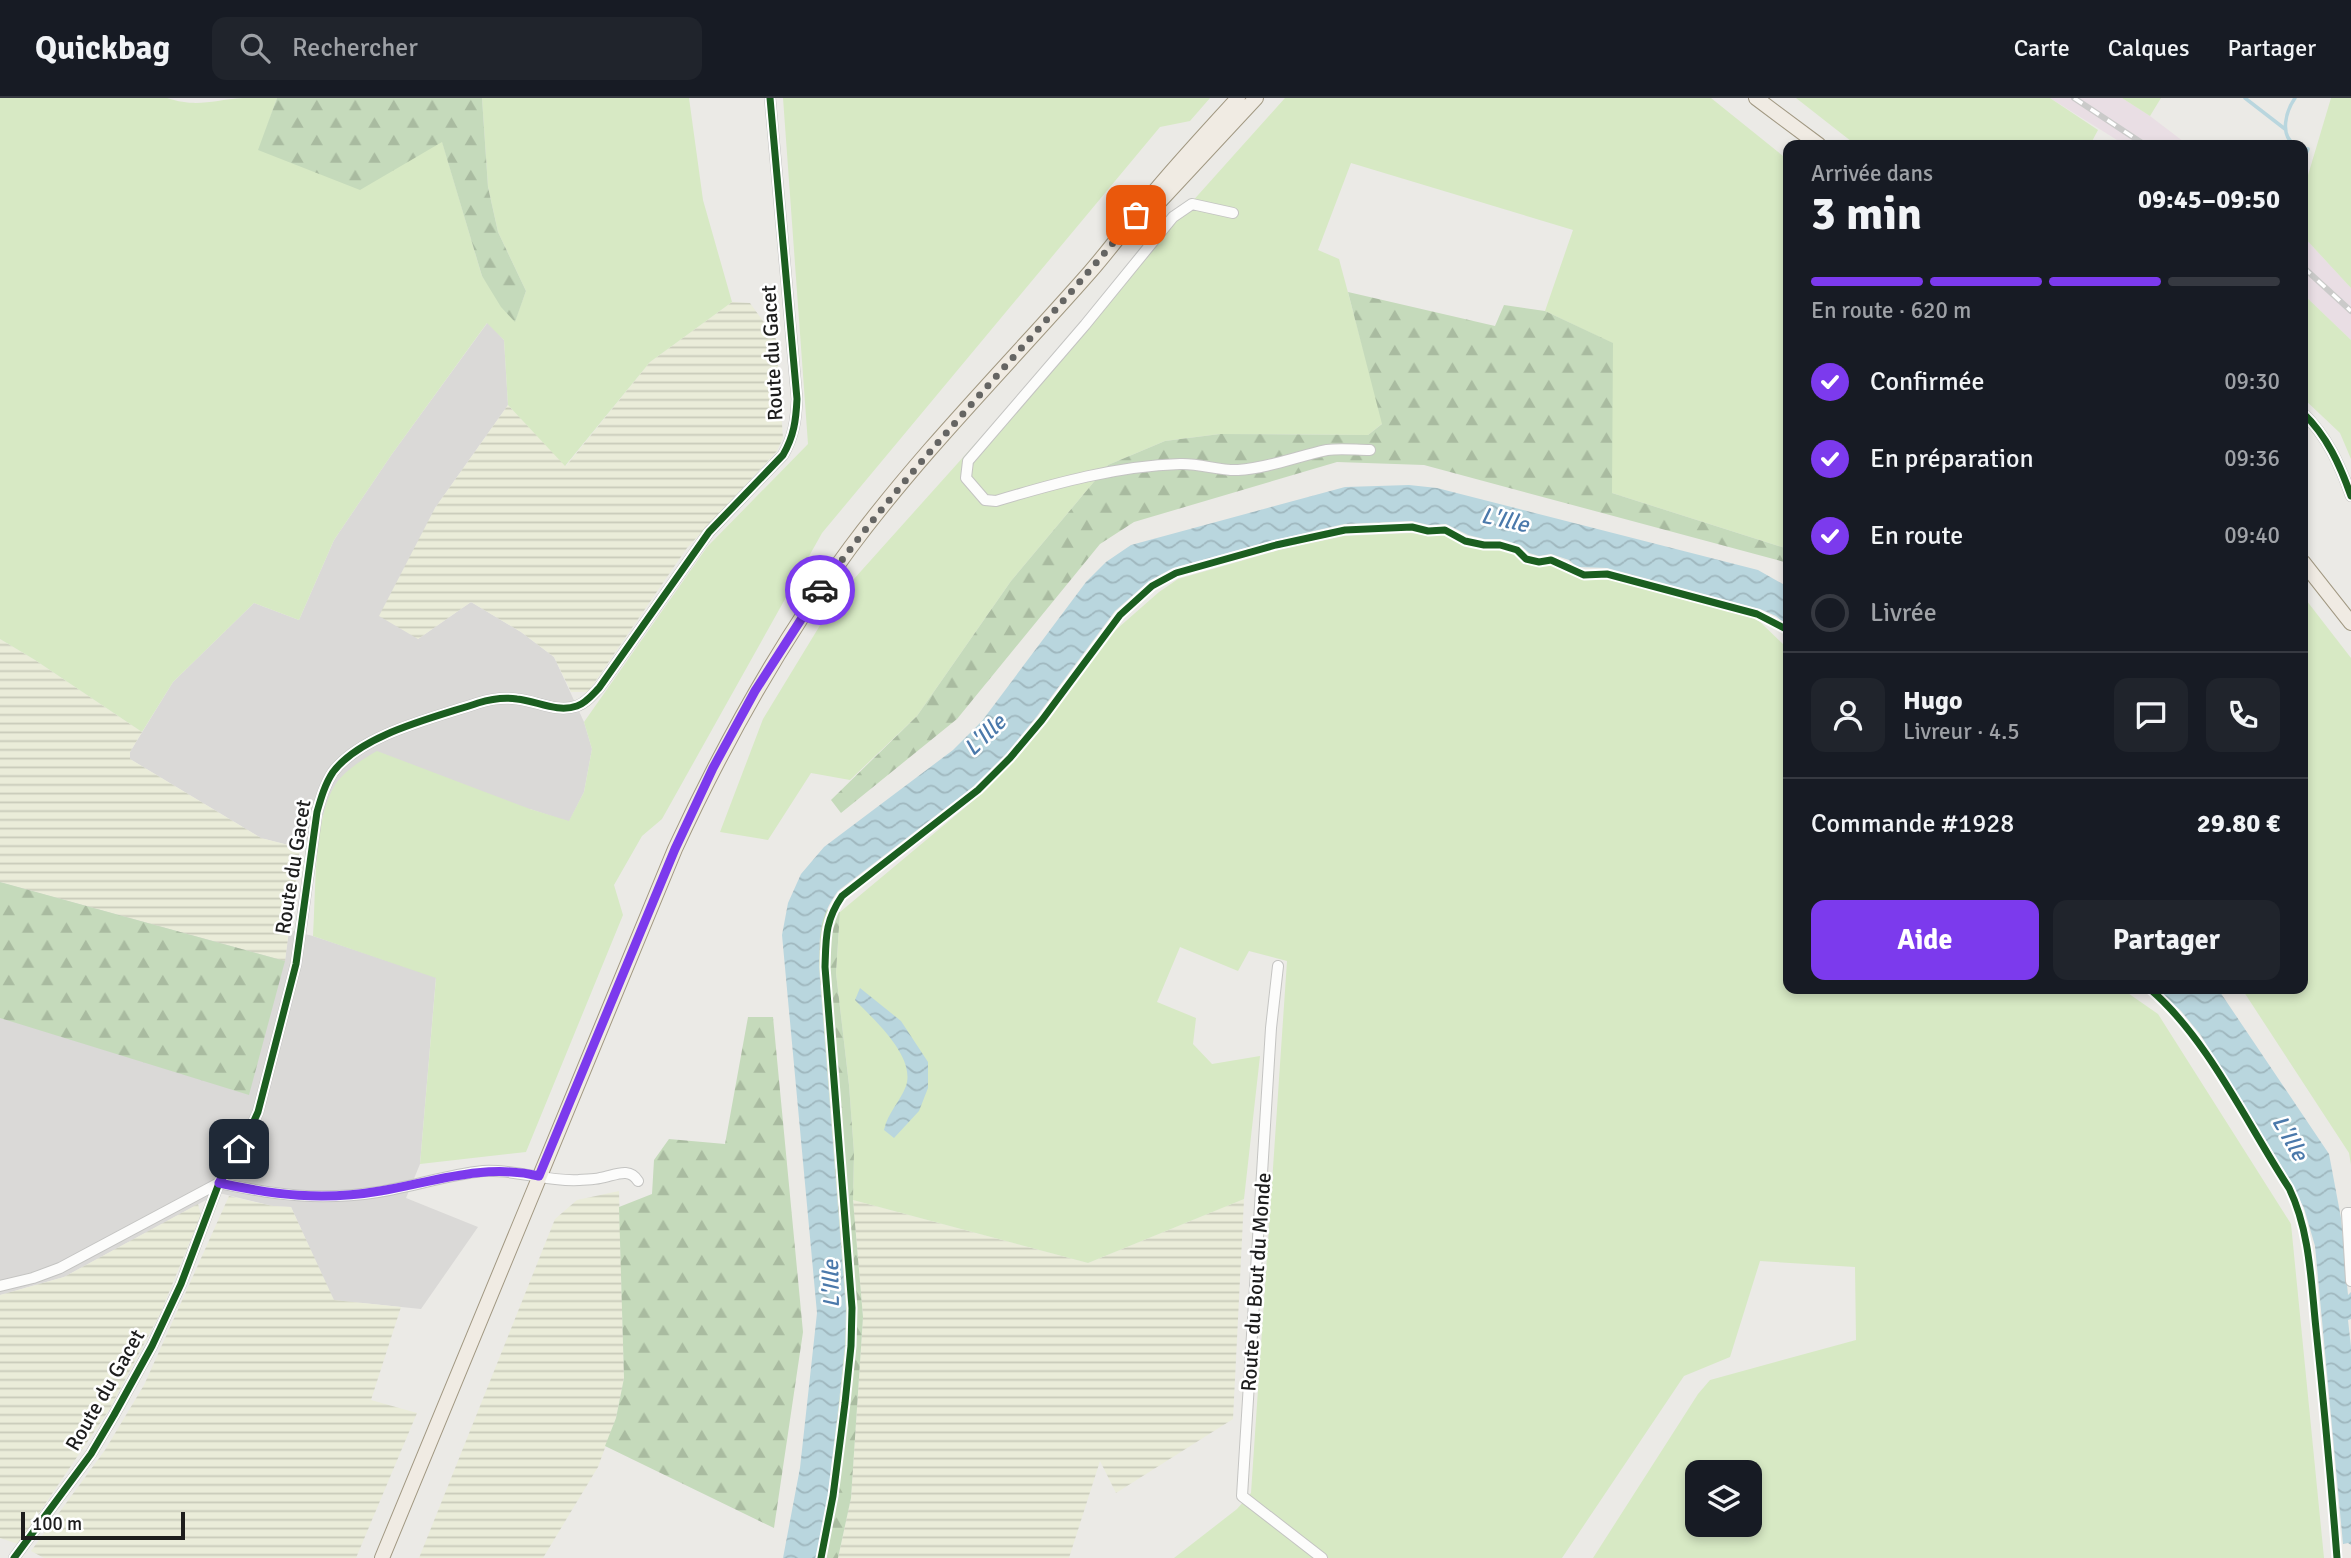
<!DOCTYPE html>
<html lang="fr">
<meta charset="utf-8">
<style>
:root{--surface:#171b24;--page:#20242c;--text:#f1f3f6;--muted:#9ea1a6;--line:#363941;--accent:#7c3aed}
body{margin:0;font-family:Signika,sans-serif;background:var(--page);color:var(--text);height:100vh;display:flex;flex-direction:column;font-size:26px;white-space:nowrap}
*{box-sizing:border-box;margin:0}
p{font-size:23px;color:var(--muted)}
.icon{flex:none;width:38px;height:38px;fill:none;stroke:currentColor;stroke-width:2;stroke-linecap:round;stroke-linejoin:round}
.map{position:relative;flex:1;overflow:hidden}
.details{position:absolute;left:1783px;top:42px;width:525px;height:854px;display:flex;flex-direction:column;background:var(--surface);border-radius:14px;box-shadow:0 4px 10px #0003}
.details>*{flex:none}
.buttons{position:absolute;left:1685px;top:1362px;display:grid;gap:14px}
.buttons a{display:grid;place-items:center;width:77px;height:77px;border-radius:14px;background:var(--surface);box-shadow:0 4px 10px #0003;font-size:35px}
.scale{position:absolute;left:21px;bottom:18px;width:164px;box-sizing:border-box;padding-left:7px;border:4px solid #1d1d1d;border-top:0;font-size:19px;line-height:24px;white-space:nowrap;color:#1d1d1d;-webkit-text-stroke:5px #fff;paint-order:stroke}
.pin{position:absolute;display:grid;place-items:center;width:60px;height:60px;color:#fff;margin:-30px;border-radius:14px;box-shadow:0 4px 10px #0006}
.courier{position:absolute;display:grid;place-items:center;width:70px;height:70px;margin:-35px;border:5px solid #7c3aed;border-radius:50%;background:#fff;color:#222;box-shadow:0 2px 9px #0007}
.headline em{font-style:normal;font-weight:800}
.headline div{display:flex;flex-direction:column-reverse}
.headline{display:flex;align-items:center;justify-content:space-between;height:119px;padding:0 28px}
h1{font-size:46px;font-weight:800;line-height:52px}
.bar{display:grid;grid-template-columns:repeat(4,1fr);gap:10px 7px;align-content:center;height:84px;padding:0 28px}
.bar i{height:9px;border-radius:5px;background:var(--line)}
.bar .active{background:var(--accent)}
.bar p{grid-column:span 4}
.line{display:flex;align-items:center;gap:18px;padding:0 28px;border-top:2px solid var(--line)}
.line div{flex:1}
.round{display:grid;place-items:center;flex:none;width:74px;height:74px;border-radius:14px;background:var(--page)}
ol{padding:0 28px;list-style:none}
li{display:flex;align-items:center;gap:21px;height:77px}
li p{margin-inline-start:auto}
li .icon{padding:7px;border-radius:50%;background:var(--accent);color:#fff;stroke-width:4}
li:last-child{color:var(--muted)}
li i{width:38px;height:38px;border:4px solid var(--line);border-radius:50%}
.cta{display:flex;gap:14px;margin-top:auto;padding:14px 28px}
.cta a{flex:1;height:80px;border-radius:14px;background:var(--accent);color:#fff;font-size:28px;font-weight:800;line-height:80px;text-align:center}
.cta a+a{background:var(--page);color:var(--text)}
header{display:flex;align-items:center;gap:42px;box-sizing:border-box;height:98px;padding:0 35px;background:var(--surface);border-bottom:2px solid var(--line)}
header strong{font-size:33px}
nav{display:flex;gap:38px;margin-inline-start:auto;font-size:24px}
.search{width:490px;height:63px;background:var(--page);display:flex;align-items:center;gap:18px;box-sizing:border-box;padding:0 24px;border-radius:14px;color:var(--muted);font-size:26px}
.map>svg:first-child{display:block}
.residential{fill:#dad9d7}
.railway{fill:#e9dee4}
.farmland{fill:url(#farmland-rules)}
.grass{fill:#d7e9c4;fill-rule:evenodd}
.forest{fill:url(#forest-firs)}
.water{fill:url(#water-waves)}
.lines{fill:none;stroke-linecap:round;stroke-linejoin:round}
.stream{stroke:#b9d6de;stroke-width:3.5}
.minor-casing{stroke:#c4c4c2;stroke-width:12}
.major-casing{stroke:#a19882;stroke-width:16}
.minor{stroke:#fcfcfb;stroke-width:10}
.major{stroke:#f0ebe3;stroke-width:14}
.rail-casing{stroke:#cacac9;stroke-width:6}
.rail{stroke:#fff;stroke-width:3.5;stroke-dasharray:10;stroke-linecap:butt}
.cycleway-casing{stroke:#fff;stroke-width:11}
.cycleway{stroke:#1b5e20;stroke-width:7}
.done{stroke:#656563;stroke-width:7;stroke-dasharray:0 12.6}
.route{stroke:#7c3aed;stroke-width:9}
.labels{text-anchor:middle;dominant-baseline:central;stroke-width:5;stroke-linejoin:round;paint-order:stroke}
.street-label{font-size:21px;fill:#1d1d1d;stroke:#fff}
.water-label{font-size:23px;font-style:italic;fill:#4b79ab;stroke:#fff}
</style>
<header>
<strong>Quickbag</strong>
<div class="search"><svg class="icon" aria-label="search" viewBox="0 0 24 24"><circle cx="10" cy="10" r="6"/><path d="M15 15l6 6"/></svg>Rechercher</div>
<nav><a>Carte</a><a>Calques</a><a>Partager</a></nav>
</header>
<div class="map">
<svg width="2351" height="1460" viewBox="0 0 2351 1460">
<defs>
<pattern id="farmland-rules" width="6" height="5" patternUnits="userSpaceOnUse" patternTransform="scale(1.75)"><rect width="6" height="5" fill="#eaecd9"/><path d="M0 2.5h6" fill="none" stroke="#c8caba"/></pattern>
<pattern id="forest-firs" width="22" height="20" patternUnits="userSpaceOnUse" patternTransform="scale(1.75)"><rect width="22" height="20" fill="#c5dabb"/><path d="M5 1l3.5 6h-7zM16 11l3.5 6h-7z" fill="#a9bba0"/></pattern>
<pattern id="water-waves" width="16" height="10" patternUnits="userSpaceOnUse" patternTransform="scale(1.75)"><rect width="16" height="10" fill="#b9d6de"/><path d="M0 5q4-4 8 0t8 0" fill="none" stroke="#9fb7be"/></pattern>
</defs>
<rect width="100%" height="100%" fill="#ebeae6"/>
<path class="residential" d="M488,224L504,242L508,307L435,410L418,541L471,504L521,534L554,559L584,624L592,651L584,694L569,724L530,711L322,717L319,755L261,740L130,661V654L173,584L254,505L299,522L334,442L392,356Z
M0,784L285,862L289,832L313,838L436,879L420,1066L406,1100L478,1129L421,1211L333,1202L291,1109L273,1108L219,1095L64,1179L0,1197Z"/>
<path class="railway" d="M2050,0H2122L2150,18L2188,47H2125Z
M2303,138L2351,190V242L2303,196Z"/>
<path class="farmland" d="M732,204L750,205L776,241L783,340L777,353L687,450L588,594H571L554,559L521,534L471,504L418,541L379,518L435,410L508,307L566,368L650,264Z
M0,541L35,562L142,634L130,654V661L261,740L300,750L285,863L0,784Z
M619,1093L624,1280L616,1320L598,1369L543,1460H419L555,1121L577,1102Z
M229,1098L273,1108L291,1109L334,1202L401,1209L371,1302L417,1315L356,1460H44L31,1453L105,1352L144,1287Z
M1244,1101L1233,1321L1116,1395L1100,1363L1069,1460H838L851,1400L863,1219L853,1102L1088,1165Z
M198,1106L201,1117L160,1216L109,1312L18,1446L0,1440V1197L64,1179Z"/>
<path class="grass" d="M0,0H167C197,10 213,2 243,0C254,0 266,0 277,0L259,52L442,43L482,178L515,223L526,193L498,134L488,89L482,0H689L703,102L732,204L650,264L565,368L508,307L504,242L487,225L392,356L334,442L299,522L254,505L173,584L142,634L35,562L0,541Z
M783,0H1210L1190,23L1160,29L822,435L662,721L642,738L614,787L623,817L526,1054L420,1066L436,880L313,838C316,795 313,722 335,687C344,673 363,661 377,653L530,711L569,723L584,694L592,651L584,624L707,449L808,346Z
M1285,0H1711L1788,62V451L1612,395V245L1545,213L1573,132L1351,65L1318,152L1339,161L1383,325L1368,337L1220,336L1165,343L1108,367L1011,483L917,618L850,682L811,675L768,742L720,734L763,621L836,501Z
M1796,0H2050L2098,32L2090,47H1856Z
M2122,0H2161L2150,18Z
M2331,0H2351V190L2303,138V94Z
M2303,196L2351,242V361L2340,335L2303,300Z
M1411,435L1428,438L1445,436L1484,450H1500L1515,455L1525,464L1539,468L1551,466L1565,470L1574,478L1585,479L1606,478L1756,520L1788,551V891H2122L2158,916L2291,1126L2324,1460H1593L1698,1296L1710,1282L1856,1242L1855,1169L1760,1163L1730,1259L1684,1278L1562,1460H1174L1237,1411L1251,1395L1287,863L1249,853L1238,873L1180,849L1157,904L1196,920L1193,946L1212,966L1260,958L1244,1101L1088,1165L853,1102L854,1055L849,987L836,875L840,814L980,697L1014,663L1110,537L1159,494L1178,481L1279,452L1344,438ZM1698,1374H1750V1426H1698Z
M2303,498L2351,560V1067L2349,1055L2242,891H2303Z"/>
<path class="forest" d="M277,0H482L488,89L498,134L526,193L515,224L501,209L482,178L442,44L360,92L258,52Z
M1348,194L1495,228L1504,207L1545,213L1613,245L1612,395L1788,451V465L1424,367L1337,364L1134,424L1100,446L957,621L841,715L831,702L917,618L1011,483L1108,367L1165,343L1220,336L1368,337L1382,326Z
M0,784L285,863L249,997L0,920Z
M825,811L840,814L836,875L849,987L854,1055L853,1102L863,1219L851,1400L838,1460H816L828,1397L839,1304L845,1247L846,1211L819,869L820,833Z
M748,919H773L803,1234L774,1430L605,1348L616,1320L624,1280L619,1109L652,1096L654,1062L669,1041L725,1046Z"/>
<path class="water" d="M1409,387L1437,390L1758,472L1788,489V528L1776,518L1760,511L1607,470L1577,469L1569,462L1551,456L1539,458L1529,455L1520,447L1501,441H1484L1468,437L1446,426L1429,427L1412,423L1344,426L1275,442L1173,470L1149,483L1115,513L1037,618L1006,656L974,688L838,793C818,821 820,836 819,869L846,1211L845,1247L839,1304L828,1397L816,1460H783L800,1370L817,1215L782,837L788,805L801,776L824,749L953,652L982,623L1086,484L1106,464L1131,447L1345,389Z
M860,890L901,923L928,964V990L919,1013L894,1040L884,1032C888,1014 900,1004 906,988C916,958 873,921 855,902Z
M2157,891H2218L2329,1056L2341,1120L2348,1197L2351,1194V1221L2348,1222L2351,1249V1447L2348,1445L2343,1446L2315,1148L2304,1110L2285,1074L2200,936L2181,913Z"/>
<g class="lines">
<path class="stream" d="M2245,0L2285,31
M2295,0C2286,13 2279,37 2295,47
M2303,50L2308,51L2303,63"/>
<g class="minor-casing">
<path id="minor" d="M1233,115L1192,106L1173,119L1085,227L968,363L966,380L985,402L996,403C1056,385 1117,368 1180,366C1199,365 1220,373 1238,372C1269,370 1298,358 1327,352C1341,350 1356,352 1370,352
M2303,315C2327,338 2340,367 2351,398
M1278,868L1271,930L1242,1398L1322,1460
M2351,1115H2347L2351,1183
M0,1188L33,1180L60,1170L219,1085C275,1097 320,1103 378,1094C414,1088 447,1077 483,1073C516,1071 547,1084 579,1082C586,1081 593,1082 600,1080C614,1078 629,1068 638,1083
M14,1460L91,1356L114,1317L152,1248L181,1186L219,1085L249,1034L258,1014L296,866L317,714C321,700 325,686 333,674C362,636 433,620 478,605C491,601 503,599 517,601C537,603 557,615 577,608C586,605 592,597 599,590L709,434L783,357C794,338 796,322 797,301L770,0"/>
</g>
<g class="major-casing">
<path id="major" d="M1756,0L1819,47
M1136,129L1256,0
M2303,464L2351,525
M382,1460L675,751C724,645 780,544 850,450C923,352 1010,265 1090,174C1111,150 1130,124 1150,99C1178,65 1208,33 1238,0"/>
</g>
<use href="#minor" class="minor"/>
<use href="#major" class="major"/>
<g class="rail-casing">
<path id="rail" d="M2074,0L2145,47
M2303,169L2351,213"/>
</g>
<use href="#rail" class="rail"/>
<g class="cycleway-casing">
<path id="cycleway" d="M2303,315C2327,338 2340,367 2351,398
M2150,891C2208,941 2247,1026 2289,1090C2310,1133 2311,1184 2316,1231C2324,1307 2331,1384 2337,1460
M14,1460L91,1356L114,1317L152,1248L181,1186L219,1085L249,1034L258,1014L296,866L317,714C321,700 325,686 333,674C362,636 433,620 478,605C491,601 503,599 517,601C537,603 557,615 577,608C586,605 592,597 599,590L709,434L783,357C794,338 796,322 797,301L770,0
M821,1460L833,1398L845,1305L851,1248L852,1210L825,869C826,839 825,823 842,798L978,692L1010,660L1042,622L1120,517L1152,488L1176,475L1276,447L1345,432L1412,429L1428,433L1445,432L1465,443L1484,447H1500L1517,452L1526,461L1539,464L1551,462L1584,477L1607,476L1757,516L1788,532"/>
</g>
<use href="#cycleway" class="cycleway"/>
</g>
<g class="lines">
<path class="done" d="M820,492C915,359 1033,244 1136,117"/>
<path class="route" d="M239,1051L219,1085C275,1097 322,1103 380,1093C433,1084 484,1065 539,1078L675,751L713,670L755,593L820,492"/>
</g>
<g class="labels">
<g class="street-label">
<text transform="translate(772 255) rotate(-93)">Route du Gacet</text>
<text transform="translate(293 769) rotate(-81)">Route du Gacet</text>
<text transform="translate(1256 1184) rotate(-86)">Route du Bout du Monde</text>
<text transform="translate(105 1292) rotate(-60)">Route du Gacet</text>
</g>
<g class="water-label">
<text transform="translate(1505 422) rotate(12)">L'Ille</text>
<text transform="translate(985 637) rotate(-44)">L'Ille</text>
<text transform="translate(2290 1040) rotate(60)">L'Ille</text>
<text transform="translate(831 1186) rotate(-91)">L'Ille</text>
</g>
</g>
</svg>
<div class="buttons">
<a><svg class="icon" aria-label="layers" viewBox="0 0 24 24"><path d="M12 4l9 5-9 5-9-5zM3 14l9 5 9-5"/></svg></a>
</div>
<div class="scale">100 m</div>
<div class="pin" style="left:1136px;top:117px;background:#ea580c"><svg class="icon" aria-label="bag" viewBox="0 0 24 24"><path d="M5 8h14l-1 12H6zM9 8a3 3 0 0 1 6 0"/></svg></div>
<div class="pin" style="left:239px;top:1051px;background:#1f2937"><svg class="icon" aria-label="home" viewBox="0 0 24 24"><path d="M3 11l9-7 9 7M6 9v11h12V9"/></svg></div>
<div class="courier" style="left:820px;top:492px"><svg class="icon" aria-label="car" viewBox="0 0 24 24"><path d="M5 17H2v-5l4-1 3-4h7l3 4 3 1v5h-3M9 17h6M6 11h13"/><circle cx="7" cy="17" r="2"/><circle cx="17" cy="17" r="2"/></svg></div>
<section class="details">
<div class="headline"><div><h1>3 min</h1><p>Arrivée dans</p></div><em>09:45–09:50</em></div>
<div class="bar"><i class="active"></i><i class="active"></i><i class="active"></i><i></i><p>En route · 620 m</p></div>
<ol>
<li><svg class="icon" aria-label="check" viewBox="0 0 24 24"><path d="M5 12l5 5 9-10"/></svg>Confirmée<p>09:30</p></li>
<li><svg class="icon" aria-label="check" viewBox="0 0 24 24"><path d="M5 12l5 5 9-10"/></svg>En préparation<p>09:36</p></li>
<li><svg class="icon" aria-label="check" viewBox="0 0 24 24"><path d="M5 12l5 5 9-10"/></svg>En route<p>09:40</p></li>
<li><i></i>Livrée</li>
</ol>
<div class="line" style="height:126px"><a class="round"><svg class="icon" aria-label="person" viewBox="0 0 24 24"><circle cx="12" cy="8" r="4"/><path d="M4 21q1-7 8-7t8 7"/></svg></a><div><b>Hugo</b><p>Livreur · 4.5</p></div><a class="round"><svg class="icon" aria-label="chat" viewBox="0 0 24 24"><path d="M4 5h16v11H9l-5 4z"/></svg></a><a class="round"><svg class="icon" aria-label="phone" viewBox="0 0 24 24"><path d="M5 4h4l2 5-3 2q2 4 5 5l2-3 5 2v4C11 20 4 13 5 4z"/></svg></a></div>
<div class="line" style="height:91px"><div>Commande #1928</div><b>29.80 €</b></div>
<div class="cta"><a>Aide</a><a>Partager</a></div>
</section>
</div>
